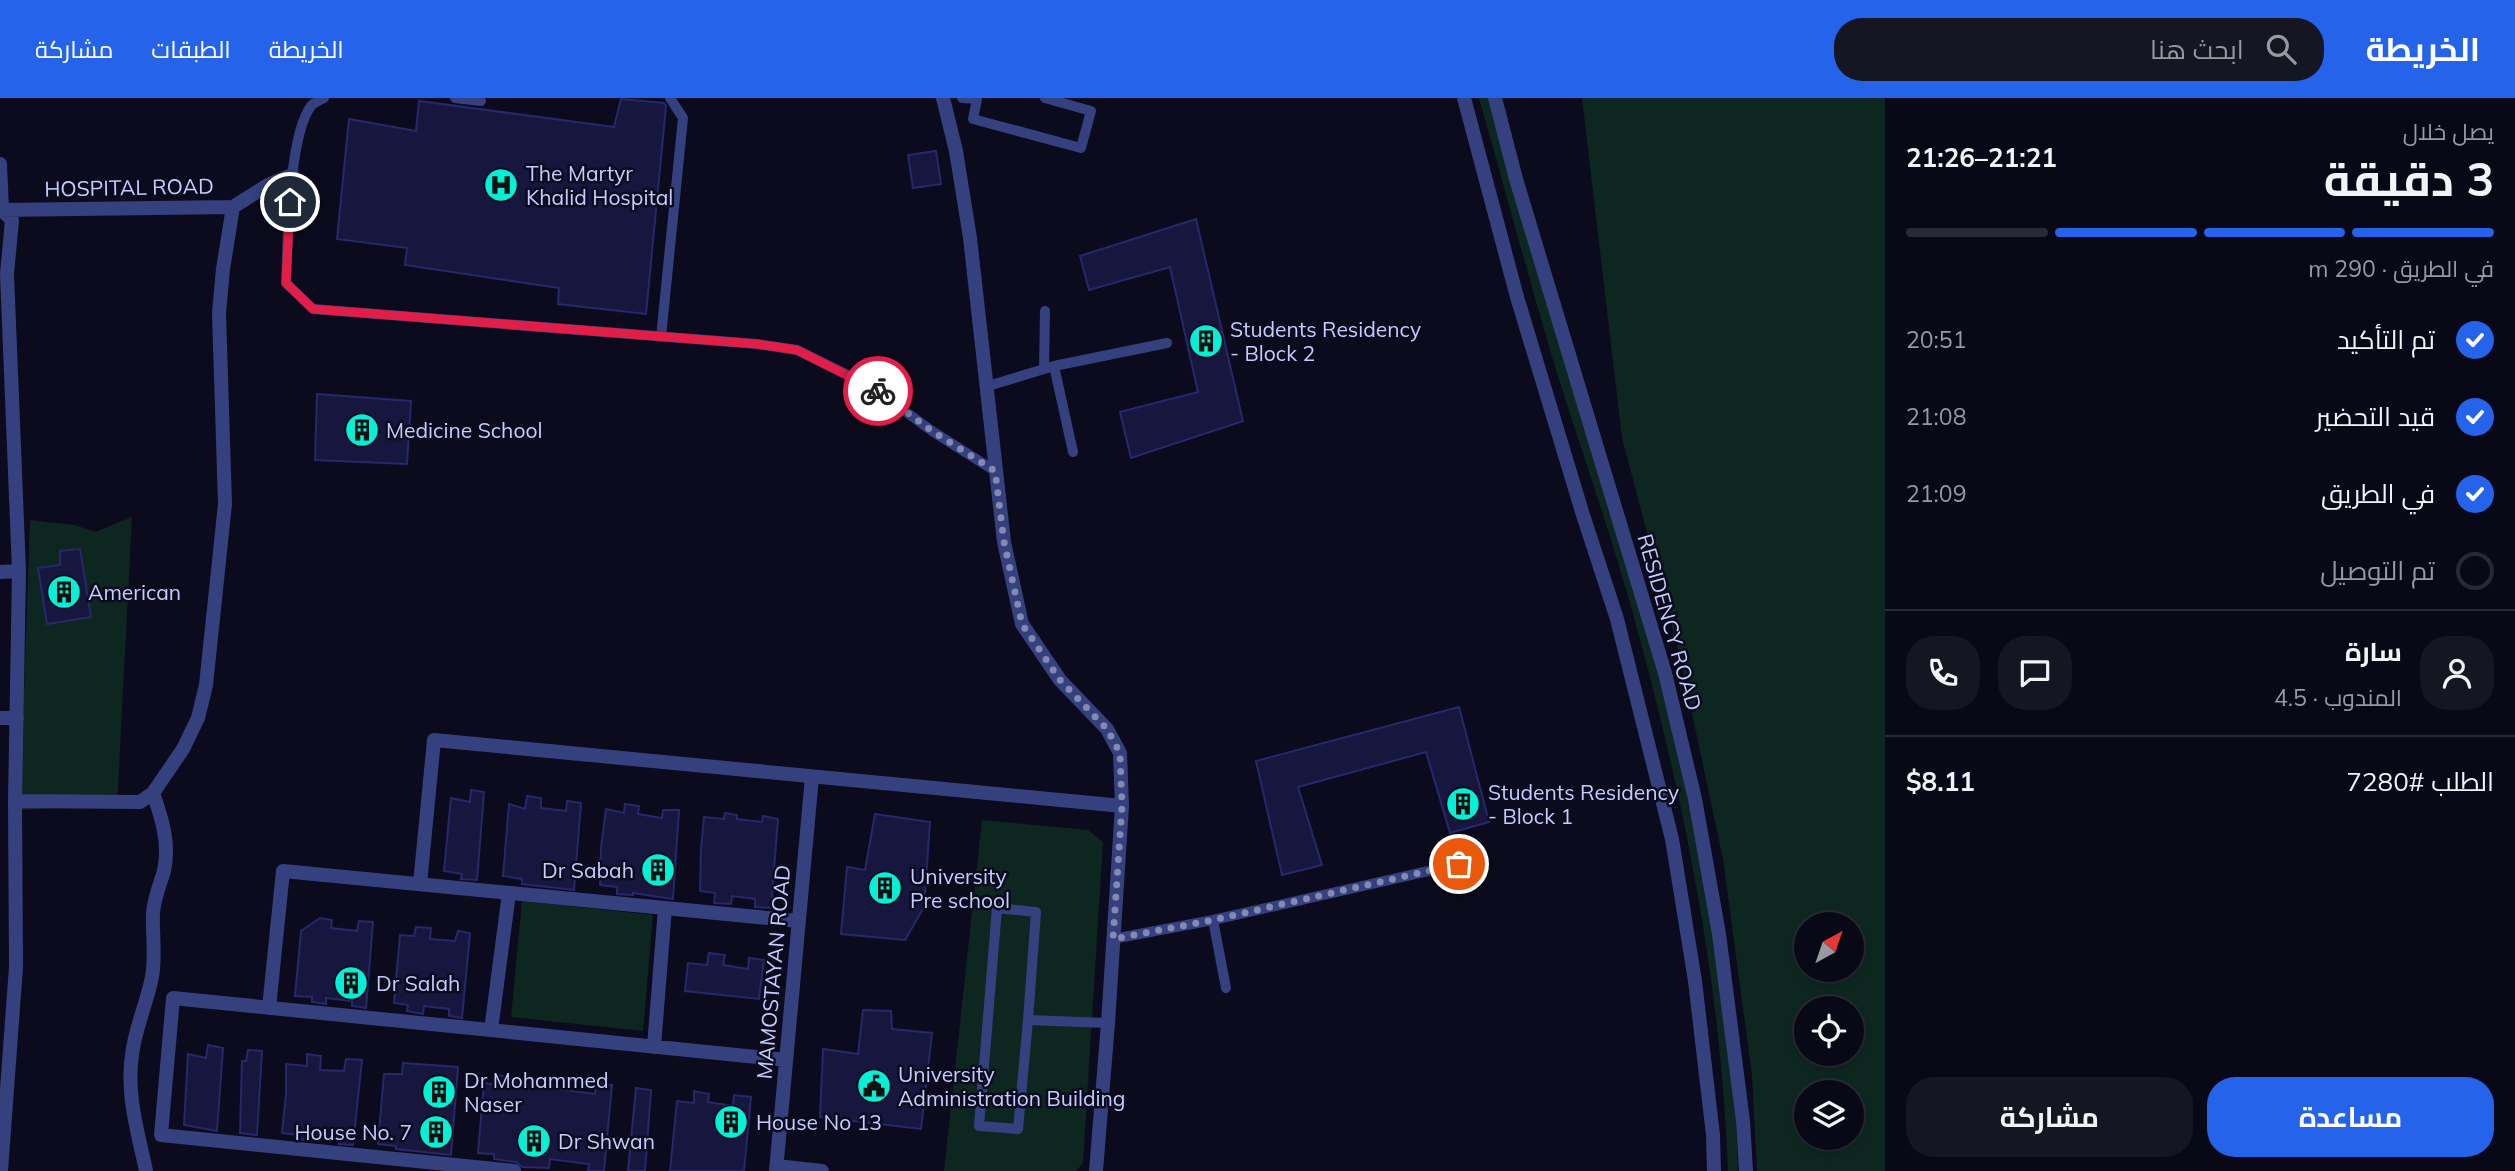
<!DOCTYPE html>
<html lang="ar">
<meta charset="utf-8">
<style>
:root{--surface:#080816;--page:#161623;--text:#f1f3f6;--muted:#989aa1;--line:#292935;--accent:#2563eb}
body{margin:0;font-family:Mulish,Cairo,sans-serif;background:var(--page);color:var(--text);direction:rtl;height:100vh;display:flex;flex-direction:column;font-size:26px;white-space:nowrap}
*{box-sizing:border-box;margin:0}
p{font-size:23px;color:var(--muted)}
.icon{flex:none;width:38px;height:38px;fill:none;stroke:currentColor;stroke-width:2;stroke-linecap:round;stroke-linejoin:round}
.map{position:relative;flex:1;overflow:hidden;direction:ltr}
.sheet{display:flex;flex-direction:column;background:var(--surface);width:630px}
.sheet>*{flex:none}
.needle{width:46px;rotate:40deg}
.controls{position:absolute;left:1794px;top:814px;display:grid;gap:14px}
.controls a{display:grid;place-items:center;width:70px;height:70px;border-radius:50%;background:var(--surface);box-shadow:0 4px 10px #0003,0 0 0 2px var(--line);font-size:35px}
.pin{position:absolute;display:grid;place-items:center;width:60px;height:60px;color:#fff;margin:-30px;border:4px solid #fff;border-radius:50%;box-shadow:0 2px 7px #0007}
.courier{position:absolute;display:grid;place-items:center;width:70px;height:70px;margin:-35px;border:5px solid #e11d48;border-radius:50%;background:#fff;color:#222;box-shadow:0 2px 9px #0007}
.overview em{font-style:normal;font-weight:700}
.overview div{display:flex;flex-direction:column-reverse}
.overview{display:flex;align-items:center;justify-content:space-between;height:119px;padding:0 21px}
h1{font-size:46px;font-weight:700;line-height:52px}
.bar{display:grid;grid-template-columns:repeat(4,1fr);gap:10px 7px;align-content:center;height:84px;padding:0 21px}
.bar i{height:9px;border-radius:5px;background:var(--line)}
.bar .active{background:var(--accent)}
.bar p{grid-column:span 4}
.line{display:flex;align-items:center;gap:18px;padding:0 21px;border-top:2px solid var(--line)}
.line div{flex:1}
.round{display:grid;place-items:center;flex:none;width:74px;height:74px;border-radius:28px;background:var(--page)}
ol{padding:0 21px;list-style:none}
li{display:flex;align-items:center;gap:21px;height:77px}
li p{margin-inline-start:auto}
li .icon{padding:7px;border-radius:50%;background:var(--accent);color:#fff;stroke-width:4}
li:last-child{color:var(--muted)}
li i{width:38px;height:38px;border:4px solid var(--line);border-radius:50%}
.action{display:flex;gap:14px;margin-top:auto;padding:14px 21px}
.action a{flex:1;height:80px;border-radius:28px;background:var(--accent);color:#fff;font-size:28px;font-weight:700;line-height:80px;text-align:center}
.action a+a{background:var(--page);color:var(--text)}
header{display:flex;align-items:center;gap:42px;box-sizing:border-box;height:98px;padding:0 35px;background:var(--accent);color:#fff}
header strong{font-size:33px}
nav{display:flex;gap:38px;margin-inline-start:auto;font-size:24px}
.search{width:490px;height:63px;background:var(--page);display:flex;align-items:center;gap:18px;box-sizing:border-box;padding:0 24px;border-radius:28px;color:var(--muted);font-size:26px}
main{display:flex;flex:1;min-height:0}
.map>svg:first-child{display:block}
.green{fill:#0d2720;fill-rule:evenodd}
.building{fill:#16163e;stroke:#27286b;stroke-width:2}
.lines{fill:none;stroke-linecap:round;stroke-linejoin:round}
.service{stroke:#34417e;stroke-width:10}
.minor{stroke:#34417e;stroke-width:14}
.tertiary{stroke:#34417e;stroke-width:14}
.done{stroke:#8588b0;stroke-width:7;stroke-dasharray:0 12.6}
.route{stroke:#e11d48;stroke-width:9}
.labels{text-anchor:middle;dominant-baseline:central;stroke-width:5;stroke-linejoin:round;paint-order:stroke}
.poi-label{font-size:21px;fill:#c6ccff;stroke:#0b0b1d;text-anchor:start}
.street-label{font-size:21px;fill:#c6ccff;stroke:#0b0b1d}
</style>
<header>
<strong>الخريطة</strong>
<div class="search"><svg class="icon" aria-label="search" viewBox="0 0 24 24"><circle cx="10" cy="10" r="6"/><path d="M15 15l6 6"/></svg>ابحث هنا</div>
<nav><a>الخريطة</a><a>الطبقات</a><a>مشاركة</a></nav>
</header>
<main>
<section class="sheet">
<div class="overview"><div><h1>3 دقيقة</h1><p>يصل خلال</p></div><em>21:21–21:26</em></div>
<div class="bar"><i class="active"></i><i class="active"></i><i class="active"></i><i></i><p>في الطريق · 290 m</p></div>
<ol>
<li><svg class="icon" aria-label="check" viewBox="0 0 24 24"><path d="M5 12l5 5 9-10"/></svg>تم التأكيد<p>20:51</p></li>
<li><svg class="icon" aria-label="check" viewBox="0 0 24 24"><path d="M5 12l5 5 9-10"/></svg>قيد التحضير<p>21:08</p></li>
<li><svg class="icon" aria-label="check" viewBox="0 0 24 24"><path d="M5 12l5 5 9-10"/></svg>في الطريق<p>21:09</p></li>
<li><i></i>تم التوصيل</li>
</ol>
<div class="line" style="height:126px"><a class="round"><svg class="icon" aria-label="person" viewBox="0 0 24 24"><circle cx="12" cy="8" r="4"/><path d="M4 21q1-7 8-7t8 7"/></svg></a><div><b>سارة</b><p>المندوب · 4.5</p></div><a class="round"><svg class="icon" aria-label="chat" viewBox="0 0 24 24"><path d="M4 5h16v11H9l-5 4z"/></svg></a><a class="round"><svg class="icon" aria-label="phone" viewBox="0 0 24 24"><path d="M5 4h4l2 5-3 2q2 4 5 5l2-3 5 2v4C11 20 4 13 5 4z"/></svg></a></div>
<div class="line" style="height:91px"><div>الطلب #7280</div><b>$8.11</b></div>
<div class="action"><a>مساعدة</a><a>مشاركة</a></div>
</section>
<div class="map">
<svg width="1885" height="1073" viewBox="0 0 1885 1073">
<rect width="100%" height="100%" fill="#0b0b1d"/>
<path class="green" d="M1479,0H1492L1644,504L1702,752L1736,1022L1738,1073H1728C1721,881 1682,690 1630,505C1607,424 1578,343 1553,262C1527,175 1504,87 1479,0Z
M1582,0H1885V1073H1757L1752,977L1723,761L1680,559L1622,340ZM1852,826V872H1806V826ZM1852,910V956H1806V910ZM1852,994V1040H1806V994Z
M132,419L117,707L20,712L30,422L75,427L95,434Z
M982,722L1088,732L1103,744L1083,1065L1076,1073H944Z
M522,803L653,817L643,933L511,919Z"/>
<path class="building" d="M621,1L664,5L666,8L646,216L558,206L559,190L405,167L407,150L337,141L349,21L416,33L419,3L614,29Z
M936,53L941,86L913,90L908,57Z
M1196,121L1243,323L1131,360L1120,314L1198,294L1170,169L1089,192L1080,158Z
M317,296L411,303L407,366L315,362Z
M80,451L91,519L47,526L38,470L60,467V453Z
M1459,609L1489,724L1450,735L1426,654L1298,689L1322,767L1282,777L1256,663Z
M471,692L484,694L477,782L461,781L462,776L444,773L451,700L470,704Z
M527,698L541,700V710L566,713L567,703L581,705L574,792L522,786V781L503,778L509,706L525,711Z
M625,706L639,708L638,716L662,720L663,712H679L673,801L633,795V797L617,796V789L600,787L601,750L606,711L624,715Z
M725,715L737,717V721L762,724L763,718L778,721L771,810L755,809V801L732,798L731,806L714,805L715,795L700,793L701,752L704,719L724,721Z
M875,716L930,724L924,809L905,842L841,836L847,769L865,772Z
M320,820L332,822L331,830L357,833L359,823L373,824L366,910L352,908V903L326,900V906L312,904V899L295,898L301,833Z
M416,829L431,830L430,841L455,843L458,833L470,835L462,920L449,918V911L424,908L423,916L407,913L408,907L394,905L400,837L414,838Z
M709,855L725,857L723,867L748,871L749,860L764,862L759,901L685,893L688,865L707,867Z
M863,912L891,913L892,931L932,935L921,1031L820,1019L823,951L858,956Z
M208,947L223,950L217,1033L184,1027L188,956L206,960Z
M248,952L262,953L257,1037L240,1035L242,963H246Z
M307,956L321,958L320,972L344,973L346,961L362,962L353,1047L339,1046V1042L315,1037L314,1043L299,1041V1037L282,1035L286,996V966L307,968Z
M403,965L458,969L451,1057L396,1051V1048L378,1046L384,976H402Z
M499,977L516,981L557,982L556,991L595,996L596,986L612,987L604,1073H588L589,1066L550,1061L549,1070L522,1069L516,1064L494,1061V1056L478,1055L484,985L498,987Z
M636,990L651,992L645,1073H628Z
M694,993L709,996L708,1004L733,1008L734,997L751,999L744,1073H670L677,1003L694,1005Z"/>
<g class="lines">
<path class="service" d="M324,0C320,2 313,5 311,8C288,39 288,145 286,185L313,211L757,246L797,252L872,289L932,333L995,373
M455,0L481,3
M962,0L977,1L973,21L1081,50L1091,13L1045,0
M661,239L683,20L670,0
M1054,268L1073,354
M1044,271L1045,213
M988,288L1054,268L1167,245
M1213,822L1226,890
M1113,841L1213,822L1459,766
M1028,922L1018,1031L979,1028L997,810L1036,814L1028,922L1108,925"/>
<path class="minor" d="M0,66L2,112L12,122L7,176L19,473L15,703L16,869L1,1073
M0,112L233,109L268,87L292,77
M0,474L19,473
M0,620H17
M15,703L140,704L153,695L183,651L198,620L206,587L225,406L219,215L223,171L233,109
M420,786L434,642L1122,708
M269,910L283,773L799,823
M491,932L509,795
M654,949L665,810
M777,1068L822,1073
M146,1073C138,1034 126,997 132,957C135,930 147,905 152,879C156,857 152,836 153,815C154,800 160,787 164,773C170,745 162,721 153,695
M514,1073L161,1037L173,900L786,962
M776,1073L812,679"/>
<path class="tertiary" d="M943,0L956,53L970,140L1004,444L1022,526L1060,582L1107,631L1120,655L1122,708L1108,925L1096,1073
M1464,0L1517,199L1583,417L1617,521L1672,741L1695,883L1713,1037L1714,1073
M1495,0L1516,81L1665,575L1695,701L1719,836L1743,1023L1746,1073"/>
</g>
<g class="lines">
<path class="done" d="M878,293L932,333L995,373L1004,444L1022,526L1060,582L1107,631L1120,655L1122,708L1113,841L1213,822L1459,766"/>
<path class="route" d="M290,104L286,185L313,211L757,246L797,252L878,293"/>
</g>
<defs>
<g id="hospital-disc" transform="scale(1.75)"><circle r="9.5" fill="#00f1d6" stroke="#0b0b1d"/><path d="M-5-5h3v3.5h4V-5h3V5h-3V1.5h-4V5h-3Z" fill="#111"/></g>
<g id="building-disc" transform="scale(1.75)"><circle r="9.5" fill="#00f1d6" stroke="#0b0b1d"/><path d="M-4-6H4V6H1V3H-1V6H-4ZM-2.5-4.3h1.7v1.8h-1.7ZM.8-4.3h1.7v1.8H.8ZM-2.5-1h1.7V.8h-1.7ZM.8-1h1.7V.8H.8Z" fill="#111"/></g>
<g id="civic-disc" transform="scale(1.75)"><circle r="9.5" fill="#00f1d6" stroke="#0b0b1d"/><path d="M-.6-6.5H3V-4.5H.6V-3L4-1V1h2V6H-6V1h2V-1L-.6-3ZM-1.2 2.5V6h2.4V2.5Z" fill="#111"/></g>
</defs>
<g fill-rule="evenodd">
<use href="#hospital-disc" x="501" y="87"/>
<use href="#building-disc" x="1206" y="243"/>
<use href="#building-disc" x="362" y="332"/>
<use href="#building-disc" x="64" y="494"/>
<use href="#building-disc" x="1463" y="706"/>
<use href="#building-disc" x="658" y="772"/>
<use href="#building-disc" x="885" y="790"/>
<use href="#building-disc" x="351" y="885"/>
<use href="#civic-disc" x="874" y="988"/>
<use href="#building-disc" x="439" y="994"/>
<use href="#building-disc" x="731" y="1024"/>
<use href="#building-disc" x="436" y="1034"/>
<use href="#building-disc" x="534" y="1043"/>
</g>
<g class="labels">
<g class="poi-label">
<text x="526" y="75">The Martyr<tspan x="526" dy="24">Khalid Hospital</tspan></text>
<text x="1230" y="231">Students Residency<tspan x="1230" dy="24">- Block 2</tspan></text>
<text x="386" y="332">Medicine School</text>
<text x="88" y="494">American</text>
<text x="1488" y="694">Students Residency<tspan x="1488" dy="24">- Block 1</tspan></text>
<text x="634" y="772" text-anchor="end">Dr Sabah</text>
<text x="910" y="778">University<tspan x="910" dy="24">Pre school</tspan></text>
<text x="376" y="885">Dr Salah</text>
<text x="898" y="976">University<tspan x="898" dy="24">Administration Building</tspan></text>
<text x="464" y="982">Dr Mohammed<tspan x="464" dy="24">Naser</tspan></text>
<text x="756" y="1024">House No 13</text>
<text x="412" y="1034" text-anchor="end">House No. 7</text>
<text x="558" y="1043">Dr Shwan</text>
</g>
<g class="street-label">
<text transform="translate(129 89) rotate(-1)">HOSPITAL ROAD</text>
<text transform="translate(1670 524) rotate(74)">RESIDENCY ROAD</text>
<text transform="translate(773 874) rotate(-85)">MAMOSTAYAN ROAD</text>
</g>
</g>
</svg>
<div class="controls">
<a><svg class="needle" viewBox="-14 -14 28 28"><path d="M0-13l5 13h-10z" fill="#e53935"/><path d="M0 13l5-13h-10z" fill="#989aa1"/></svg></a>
<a><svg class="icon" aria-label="locate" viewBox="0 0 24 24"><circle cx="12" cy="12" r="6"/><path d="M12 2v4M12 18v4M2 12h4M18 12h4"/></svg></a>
<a><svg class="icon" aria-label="layers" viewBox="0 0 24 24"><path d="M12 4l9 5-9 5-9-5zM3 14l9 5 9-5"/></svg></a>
</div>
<div class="pin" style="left:1459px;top:766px;background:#ea580c"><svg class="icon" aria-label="bag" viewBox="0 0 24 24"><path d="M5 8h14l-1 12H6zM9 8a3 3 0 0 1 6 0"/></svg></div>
<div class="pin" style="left:290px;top:104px;background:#1f2937"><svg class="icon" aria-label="home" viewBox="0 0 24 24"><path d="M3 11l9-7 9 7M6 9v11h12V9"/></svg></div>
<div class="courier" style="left:878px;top:293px"><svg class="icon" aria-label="bike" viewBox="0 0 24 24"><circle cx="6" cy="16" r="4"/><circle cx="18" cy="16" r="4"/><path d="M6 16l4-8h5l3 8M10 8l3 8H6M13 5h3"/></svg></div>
</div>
</main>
